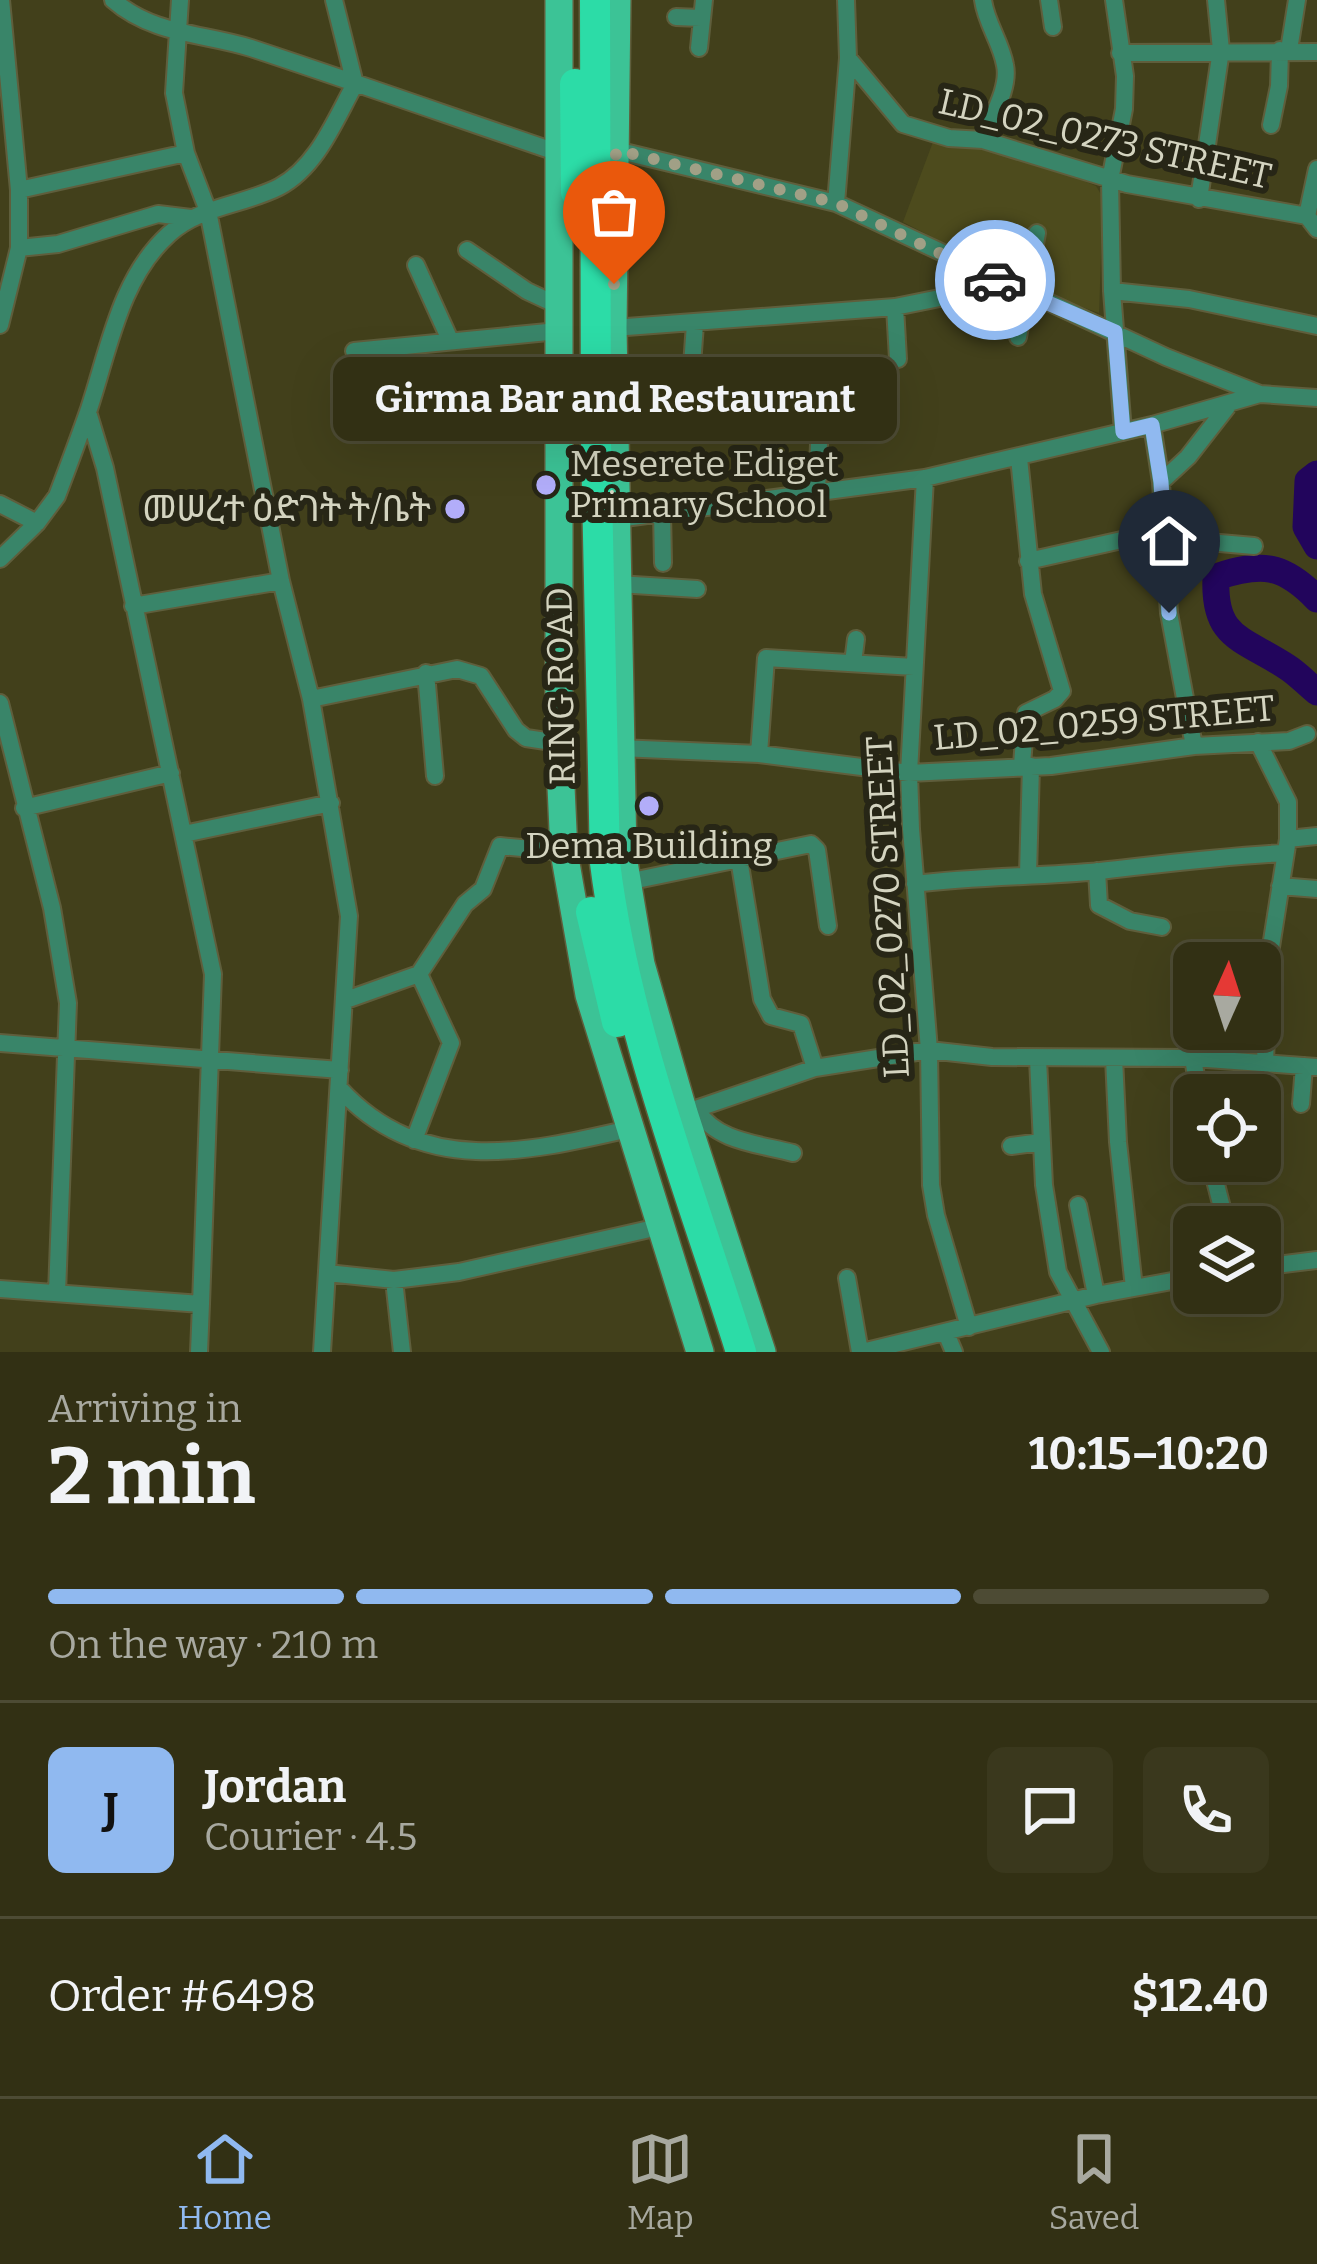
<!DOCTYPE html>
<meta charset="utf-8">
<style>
:root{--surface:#323014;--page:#3a381d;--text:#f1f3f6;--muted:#a8a9a0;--line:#4d4b34;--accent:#90b9f0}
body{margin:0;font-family:Bitter,"Noto Sans Ethiopic",serif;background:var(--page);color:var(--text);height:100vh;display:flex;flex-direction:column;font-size:45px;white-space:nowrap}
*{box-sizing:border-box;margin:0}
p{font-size:39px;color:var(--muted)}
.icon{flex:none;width:66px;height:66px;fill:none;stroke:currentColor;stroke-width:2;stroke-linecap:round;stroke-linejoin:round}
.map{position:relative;height:1352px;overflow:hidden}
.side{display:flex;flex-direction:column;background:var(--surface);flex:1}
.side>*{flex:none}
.needle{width:78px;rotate:3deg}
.buttons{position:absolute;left:1173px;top:942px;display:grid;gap:24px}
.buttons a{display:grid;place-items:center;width:108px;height:108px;border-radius:18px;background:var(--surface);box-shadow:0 12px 48px #0002,0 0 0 3px var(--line);font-size:60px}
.pin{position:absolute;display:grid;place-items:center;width:102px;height:102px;color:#fff;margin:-123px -51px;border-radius:50% 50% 50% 0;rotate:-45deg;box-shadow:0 0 12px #0007}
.pin .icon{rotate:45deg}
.courier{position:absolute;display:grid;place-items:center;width:120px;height:120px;margin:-60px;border:9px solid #90b9f0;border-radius:50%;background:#fff;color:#222;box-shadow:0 3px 15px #0007}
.bubble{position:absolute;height:84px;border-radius:18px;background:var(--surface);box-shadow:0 12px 48px #0002,0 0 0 3px var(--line);font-size:39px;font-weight:700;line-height:84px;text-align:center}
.head em{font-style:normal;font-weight:700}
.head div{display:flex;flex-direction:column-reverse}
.head{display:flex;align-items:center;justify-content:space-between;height:204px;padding:0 48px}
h1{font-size:78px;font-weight:700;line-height:90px}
.bar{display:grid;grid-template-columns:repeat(4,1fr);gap:18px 12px;align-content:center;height:144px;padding:0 48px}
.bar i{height:15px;border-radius:9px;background:var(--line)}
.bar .current{background:var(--accent)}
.bar p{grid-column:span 4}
.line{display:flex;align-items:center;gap:30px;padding:0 48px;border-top:3px solid var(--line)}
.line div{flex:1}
.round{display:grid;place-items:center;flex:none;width:126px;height:126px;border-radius:18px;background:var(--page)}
.dock{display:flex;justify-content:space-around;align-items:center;height:168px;border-top:3px solid var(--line);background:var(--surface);font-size:33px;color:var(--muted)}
.dock a{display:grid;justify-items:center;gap:6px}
.dock .current{color:var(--accent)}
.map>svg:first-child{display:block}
.built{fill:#4d4b1d}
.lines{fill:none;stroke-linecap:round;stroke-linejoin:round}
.river{stroke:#22055c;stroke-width:27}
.street-casing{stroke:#5f5e3c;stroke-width:20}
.primary-casing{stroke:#5f5e3c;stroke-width:30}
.highway-casing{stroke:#5f5e3c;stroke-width:33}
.street{stroke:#398569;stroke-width:16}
.primary{stroke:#3cc396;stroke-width:27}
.highway{stroke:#2cdca7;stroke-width:30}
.done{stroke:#a1a086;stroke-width:12;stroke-dasharray:0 21.6}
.route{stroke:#90b9f0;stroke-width:15}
.poi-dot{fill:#b2adf9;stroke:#272616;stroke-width:4.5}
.labels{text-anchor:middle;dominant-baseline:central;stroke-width:12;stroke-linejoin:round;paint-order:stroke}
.street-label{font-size:36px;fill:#d4d4c0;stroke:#272616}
.poi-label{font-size:36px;fill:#d4d4c0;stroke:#272616;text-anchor:start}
</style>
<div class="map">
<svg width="1317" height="1352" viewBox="0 0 1317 1352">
<rect width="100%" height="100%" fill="#42401b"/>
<path class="built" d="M949,138L1038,162L1096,186L1103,198L1099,313L1035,290L903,222L933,142Z"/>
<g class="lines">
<path class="river" d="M1317,474L1308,481L1306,527L1317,546
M1317,599C1283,564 1262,562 1216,577C1213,639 1243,638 1287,667C1298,674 1307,684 1317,692"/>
<g class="street-casing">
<path id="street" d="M113,0C153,35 203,33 251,48C354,82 456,118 559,153
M180,0L174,93L186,153L208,211L281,581L311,699L349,916L322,1352
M1049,0L1053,27
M1114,0L1125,76L1124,109L1110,180L1112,291L1123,432
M676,17L701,18
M699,48L704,0
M1289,50L1297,0
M1120,53L1317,52
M848,58L903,124L949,138L983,140L1127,184L1307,216
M1271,125L1279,86L1280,50
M983,140C991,118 1010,88 1005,65C1001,42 986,23 983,0
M616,150L836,203L1166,357L1260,394L1317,398
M1317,169L1307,216L1317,229
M19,190L186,153
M1199,199L1221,50L1216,0
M836,203L848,58L846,0
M19,248L58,244L158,214L191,218
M467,250L527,291L557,305
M416,265L450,340
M1112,291L1189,299L1317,326
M895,307L898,359
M0,325L19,248V190L1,0
M613,328L895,307L1004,285
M1018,337L1037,233
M354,351L558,331
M88,412L105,468L213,974L201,1304
M688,420L695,324
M1152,425L1161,482L1169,613L1194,746
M1019,458L1033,594L1062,691L1055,699L1026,713L1022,765
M925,478L909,773L911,829L929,1050L931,1185L936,1215L969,1327
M1161,482L1188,457L1227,407
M817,492L821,396
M0,504L37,523
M662,512L663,563
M617,519L925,478L1152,425L1260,394
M1163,538L1254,546
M0,559L37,523L57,496C68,467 79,438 89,409C109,349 120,278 169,234C200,206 244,205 279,187C317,167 335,120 355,84L334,0
M1028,561L1162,531
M618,584L697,589
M133,606L281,581
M853,663L856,639
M426,673L435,776
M311,699L457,669L481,676L516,730L526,738L559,743
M0,703L52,908L68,1003L57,1293
M1258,742L1288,802V839L1268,966L1265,1064
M619,748L759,754L909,773L1051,766L1194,746L1289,741L1307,734
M759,754L766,658L914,667
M24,808L171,773
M184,834L331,803
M1288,839L1317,836
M739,859L762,999L771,1016L801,1024L815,1068
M1097,871L1099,905L1130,921L1162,927
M1028,874L1031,766
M627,882L811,844L817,850L828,926
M915,884C976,876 1038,877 1100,871C1162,864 1223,856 1285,853
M1280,886L1317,889
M346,1000L419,974L465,904L483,889L500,846L564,852
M0,1043L340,1070
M1114,1058L1118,1142L1134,1288
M1193,1058L1199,1095
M1038,1059L1044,1185L1058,1272L1101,1352
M340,1089C421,1177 525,1153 629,1129
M1301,1104L1304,1066
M697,1110C716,1142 760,1144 793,1153
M684,1113L815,1068L929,1050L992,1057L1193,1058L1317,1067
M414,1140L451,1043L419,974
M1011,1146L1041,1142
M1210,1161L1227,1227
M1078,1205L1096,1295
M1260,1267L1317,1260
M327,1273L394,1280L459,1272L663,1226
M847,1278L860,1352
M394,1280L402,1352
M0,1289L201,1304L199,1352
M946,1333L954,1352
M862,1352L1096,1295L1194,1277"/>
</g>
<g class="primary-casing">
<path id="primary" d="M559,0V743L564,852L589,995L700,1352
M617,0L613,328L623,856L641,964L684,1113L762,1352"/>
</g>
<g class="highway-casing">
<path id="highway" d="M595,0L596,443L605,863C626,1030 691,1192 741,1352
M575,84L576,192
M591,912L617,1022"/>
</g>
<use href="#street" class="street"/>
<use href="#primary" class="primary"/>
<use href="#highway" class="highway"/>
</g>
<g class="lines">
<path class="done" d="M614,284L616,150L836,203L995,280"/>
<path class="route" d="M995,280L1115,332L1123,432L1152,425L1161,482L1169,613"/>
</g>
<g class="poi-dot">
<circle cx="546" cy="485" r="12"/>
<circle cx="455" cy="509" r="12"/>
<circle cx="649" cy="806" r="12"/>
</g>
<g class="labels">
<g class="street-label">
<text transform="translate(1105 139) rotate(13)">LD_02_0273 STREET</text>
<text transform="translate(561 686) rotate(-91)">RING ROAD</text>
<text transform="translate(1104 723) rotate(-5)">LD_02_0259 STREET</text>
<text transform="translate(888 907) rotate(-93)">LD_02_0270 STREET</text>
</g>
<g class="poi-label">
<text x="570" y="464">Meserete Ediget<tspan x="570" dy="41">Primary School</tspan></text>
<text x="431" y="509" text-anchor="end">መሠረተ ዕድገት ት/ቤት</text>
<text x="649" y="846" text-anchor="middle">Dema Building</text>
</g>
</g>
</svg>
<div class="buttons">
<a><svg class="needle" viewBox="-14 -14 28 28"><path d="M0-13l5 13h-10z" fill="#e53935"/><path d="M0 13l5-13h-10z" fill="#a8a9a0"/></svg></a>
<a><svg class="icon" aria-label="locate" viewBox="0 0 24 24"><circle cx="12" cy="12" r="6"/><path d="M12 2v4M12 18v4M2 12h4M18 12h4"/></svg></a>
<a><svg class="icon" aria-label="layers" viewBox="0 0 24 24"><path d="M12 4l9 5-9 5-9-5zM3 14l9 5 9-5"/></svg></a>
</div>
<div class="pin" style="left:614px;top:284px;background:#ea580c"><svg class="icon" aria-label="bag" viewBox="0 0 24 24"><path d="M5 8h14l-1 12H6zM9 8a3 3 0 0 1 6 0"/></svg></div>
<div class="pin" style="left:1169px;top:613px;background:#1f2937"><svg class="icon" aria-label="home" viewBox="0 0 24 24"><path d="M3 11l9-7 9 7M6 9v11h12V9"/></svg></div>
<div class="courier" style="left:995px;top:280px"><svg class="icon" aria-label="car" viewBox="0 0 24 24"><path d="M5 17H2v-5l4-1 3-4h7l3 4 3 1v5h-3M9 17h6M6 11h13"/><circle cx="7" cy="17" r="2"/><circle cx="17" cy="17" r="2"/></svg></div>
<div class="bubble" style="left:333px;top:357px;width:564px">Girma Bar and Restaurant</div>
</div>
<section class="side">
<div class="head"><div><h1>2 min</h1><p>Arriving in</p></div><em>10:15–10:20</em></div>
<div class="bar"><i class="current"></i><i class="current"></i><i class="current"></i><i></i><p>On the way · 210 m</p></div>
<div class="line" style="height:216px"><b class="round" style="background:var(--accent);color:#111">J</b><div><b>Jordan</b><p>Courier · 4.5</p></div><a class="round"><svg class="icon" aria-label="chat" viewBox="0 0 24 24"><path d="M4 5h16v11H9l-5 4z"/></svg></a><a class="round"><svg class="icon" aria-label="phone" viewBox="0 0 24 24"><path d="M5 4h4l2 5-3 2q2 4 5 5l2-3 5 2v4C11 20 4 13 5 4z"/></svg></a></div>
<div class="line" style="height:156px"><div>Order #6498</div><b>$12.40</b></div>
</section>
<nav class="dock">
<a class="current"><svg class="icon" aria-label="home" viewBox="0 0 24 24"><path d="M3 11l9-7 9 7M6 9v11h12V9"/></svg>Home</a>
<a><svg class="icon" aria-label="map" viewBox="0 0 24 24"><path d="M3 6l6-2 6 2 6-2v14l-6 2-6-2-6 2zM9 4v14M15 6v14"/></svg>Map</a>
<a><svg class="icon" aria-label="saved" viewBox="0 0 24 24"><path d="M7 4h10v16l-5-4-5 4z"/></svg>Saved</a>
</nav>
